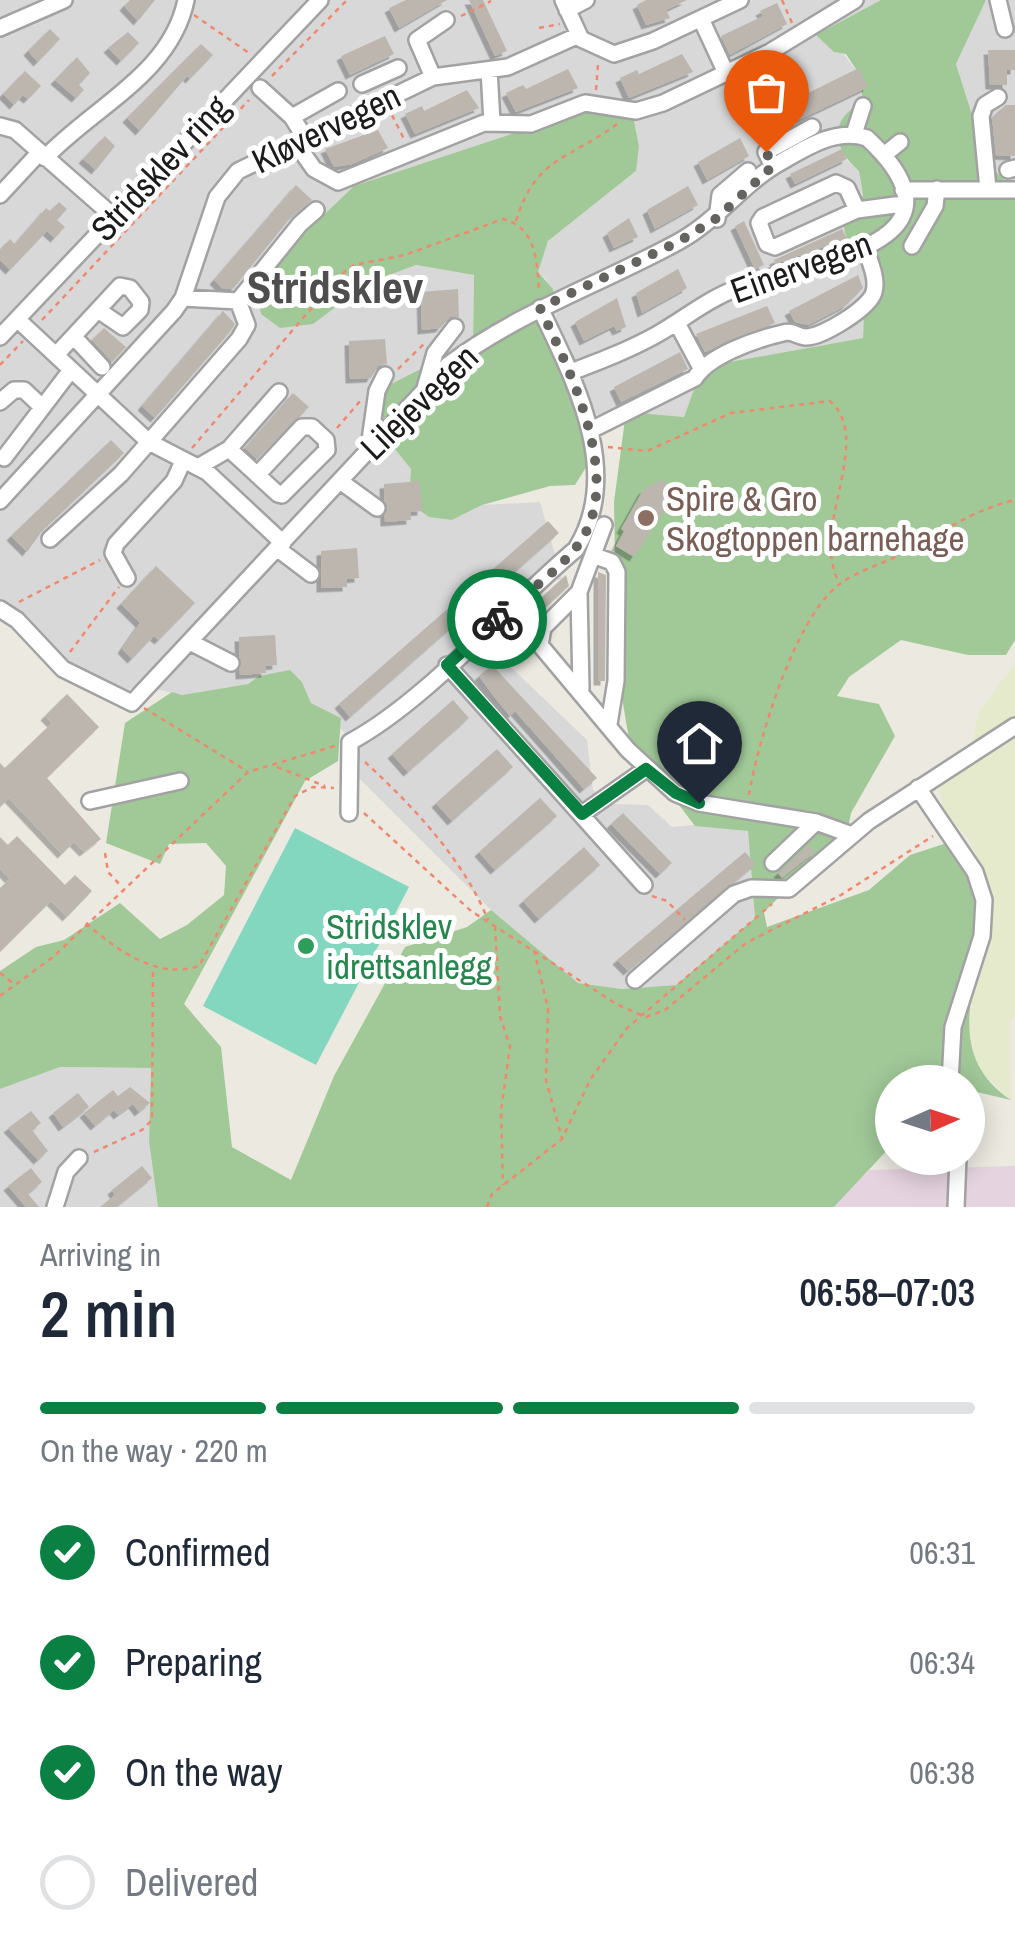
<!DOCTYPE html>
<meta charset="utf-8">
<style>
:root{--surface:#fff;--page:#f2f2f3;--text:#1f2937;--muted:#747a83;--line:#e0e1e3;--accent:#0b8043}
body{margin:0;font-family:"Archivo Narrow",sans-serif;background:var(--page);color:var(--text);height:100vh;display:flex;flex-direction:column;font-size:38px;white-space:nowrap}
*{box-sizing:border-box;margin:0}
p{font-size:32px;color:var(--muted)}
.icon{flex:none;width:55px;height:55px;fill:none;stroke:currentColor;stroke-width:2;stroke-linecap:round;stroke-linejoin:round}
.map{position:relative;height:1207px;overflow:hidden}
.drawer{display:flex;flex-direction:column;background:var(--surface);flex:1}
.drawer>*{flex:none}
.needle{width:65px;rotate:87deg}
.tools{position:absolute;left:875px;top:1065px;display:grid;gap:20px}
.tools a{display:grid;place-items:center;width:110px;height:110px;border-radius:50%;background:var(--surface);box-shadow:0 5px 25px #0003;font-size:50px}
.pin{position:absolute;display:grid;place-items:center;width:85px;height:85px;color:#fff;margin:-102px -42px;border-radius:50% 50% 50% 0;rotate:-45deg;box-shadow:0 0 10px #0007}
.pin .icon{rotate:45deg}
.courier{position:absolute;display:grid;place-items:center;width:100px;height:100px;margin:-50px;border:8px solid #0b8043;border-radius:50%;background:#fff;color:#222;box-shadow:0 2px 12px #0007}
.head em{font-style:normal;font-weight:600}
.head div{display:flex;flex-direction:column-reverse}
.head{display:flex;align-items:center;justify-content:space-between;height:170px;padding:0 40px}
h1{font-size:65px;font-weight:600;line-height:75px}
.bar{display:grid;grid-template-columns:repeat(4,1fr);gap:15px 10px;align-content:center;height:120px;padding:0 40px}
.bar i{height:12px;border-radius:8px;background:var(--line)}
.bar .on{background:var(--accent)}
.bar p{grid-column:span 4}
ol{padding:0 40px;list-style:none}
li{display:flex;align-items:center;gap:30px;height:110px}
li p{margin-inline-start:auto}
li .icon{padding:10px;border-radius:50%;background:var(--accent);color:#fff;stroke-width:4}
li:last-child{color:var(--muted)}
li i{width:55px;height:55px;border:5px solid var(--line);border-radius:50%}
.map>svg:first-child{display:block}
.residential{fill:#d9d8d8}
.industrial{fill:#e5d3e0}
.farmland{fill:#e5eacd}
.forest{fill:#a1c998}
.pitch{fill:#83d7bf}
.building{fill:#bcb6ae;filter:url(#shadow)}
.lines{fill:none;stroke-linecap:round;stroke-linejoin:round}
.minor-casing{stroke:#a2a2a2;stroke-width:20}
.path{stroke:#f0886e;stroke-width:2.5;stroke-dasharray:5 5;stroke-linecap:butt}
.minor{stroke:#fff;stroke-width:15}
.done{stroke:#646360;stroke-width:10;stroke-dasharray:0 18}
.route{stroke:#0b8043;stroke-width:12}
.education-dot{fill:#8d6e63;stroke:#fff;stroke-width:4}
.leisure-dot{fill:#2e9e5b;stroke:#fff;stroke-width:4}
.labels{text-anchor:middle;dominant-baseline:central;stroke-width:10;stroke-linejoin:round;paint-order:stroke}
.street-label{font-size:35px;fill:#1b1b1b;stroke:#fff}
.education-label{font-size:35px;fill:#785e54;stroke:#fff;text-anchor:start}
.leisure-label{font-size:35px;fill:#27864d;stroke:#fff;text-anchor:start}
.district-label{font-size:45px;font-weight:bold;fill:#4e4e4e;stroke:#fff}
</style>
<div class="map">
<svg width="1015" height="1207" viewBox="0 0 1015 1207">
<defs>
<filter id="shadow"><feDropShadow dx="-4.5" dy="4.5" stdDeviation="0" flood-color="#0004"/></filter>
</defs>
<rect width="100%" height="100%" fill="#ece9e1"/>
<path class="residential" d="M0,0H881L826,32L859,74L863,102L845,159L859,171L863,195L854,202L867,260L863,338L702,367L684,417L584,414L556,340V301L546,279L537,272L548,241L635,172L639,146L633,116L581,111L354,186L266,270L297,325L313,323L368,283L416,265L474,275L473,343L388,435L411,469L410,485L461,516L482,505L540,502L562,579L471,594L485,650L495,652L587,740L593,790L612,804L648,805L672,827L705,824L748,831L755,918L676,985L622,989L578,983L517,936L350,769V740L340,728L341,718L311,703L302,682L290,671L259,676L248,684L182,695L136,685L117,697L0,611Z
M986,0H1015V187L987,162L956,64Z
M60,1067L152,1068L149,1141L158,1207H0V1089Z"/>
<path class="industrial" d="M1015,1166V1207H834L869,1170Z"/>
<path class="farmland" d="M1015,663V1015L1010,1021L1011,1100L974,1065L968,1027L983,931L976,856L968,837L944,815L937,777L973,742L978,713Z"/>
<path class="forest" d="M881,0H986L956,64L987,162L1015,191V640L1006,655H968L901,640L849,677L837,696L879,704L895,736L851,813L848,829L764,912L767,927L869,890L910,855L953,841L976,856C980,874 990,898 987,916C977,984 942,1054 1011,1100L968,1090V1082H892V1145L834,1207H158L149,1141L151,1068L60,1067L0,1089V971L36,947L64,940L120,903L160,939L187,925L224,895L226,866L206,843L169,844L160,864L106,843L125,723L172,692L182,695L248,684L259,676L290,670L302,682L311,703L341,718L338,761L305,781L184,1004L221,1047L232,1147L291,1180L334,1076L405,947L467,927L491,910L578,983L622,989L676,985L755,918L748,831L695,826L629,739L617,668L614,502L626,412L684,417L702,367L863,338L866,261L848,246L843,223L863,195L859,171C832,148 828,119 863,102L859,74L846,54L834,52L816,35Z
M581,111L633,116L639,146L636,171L548,241L538,272L553,289L556,339L573,354L578,365L593,456L575,485L550,486L482,505L452,520L429,517L419,510L410,485L411,469L378,428L371,394L473,343L474,275L416,265L368,283L313,324L280,328L261,314L256,290L266,270L354,186Z"/>
<path class="pitch" d="M295,828L409,887L316,1065L203,1006Z"/>
<path class="building" d="M130,0H155L138,21L124,6Z
M406,0H447L399,28L389,8Z
M469,0H483L507,51L495,56Z
M646,0H687L666,10L670,18L646,25L637,5Z
M777,3L787,24L730,55L721,36L763,16L760,11Z
M50,29L60,39L38,62L28,51Z
M128,32L139,43L121,61L108,48Z
M385,36L394,54L350,75L341,56Z
M201,44L213,55L190,79L187,76L140,131L127,118Z
M988,50H1015V70H1007V85H990Z
M682,54L693,72L629,98L620,78L637,70L639,74Z
M77,57L90,73L79,85L84,90L76,98L55,80Z
M859,68L868,87L765,136L759,117Z
M568,69L578,88L516,112L506,93L523,85L526,89Z
M25,71L41,86L28,99L23,95L14,105L3,94Z
M467,90L479,108L415,134L405,114L422,106L424,111Z
M1006,105H1015V156L996,155L992,117Z
M378,130L388,148L352,164L334,167L325,149Z
M105,136L115,146L96,170L83,159Z
M740,138L749,156L707,180L698,162Z
M842,149L847,159L795,184L790,174Z
M296,185L312,200L291,217L233,289H223L214,280Z
M688,186L698,205L655,229L647,210Z
M59,202L67,209L57,220L65,227L55,238L47,231L10,270L0,260V250L10,239L15,244L46,208L50,211Z
M629,218L638,237L614,248L607,233Z
M744,221L764,265L755,269L735,226Z
M842,229L847,239L775,264L774,260Z
M678,269L687,288L642,313L636,293Z
M858,275L863,288L845,306L808,325L795,322L789,311Z
M458,289L459,317H450L440,328L422,330L421,292Z
M617,298L626,327L617,331L614,326L584,341L575,322Z
M767,306L775,323L705,352L696,334Z
M223,311L235,324L230,332L155,418L142,406Z
M104,328L126,347L112,362L92,340Z
M385,339L387,364L378,366L371,378L350,379L349,341Z
M680,352L688,369L621,402L614,387Z
M293,393L309,407L257,459L245,448Z
M111,440L124,453L42,531L27,552L11,536Z
M661,480L674,487L670,493L678,498L671,508L668,505L634,557L616,546L624,531L621,529L643,490Z
M420,481L422,511L410,512L411,520L385,522L384,484Z
M548,521L559,533L350,717L339,704Z
M357,548L359,578L347,579V587L321,588V551Z
M156,566L195,603L159,640L154,636L132,659L122,649L140,623L121,604Z
M598,572L606,575L605,681H598Z
M566,575L569,586L512,638L505,631Z
M275,635L277,665L265,666L266,673L240,675L239,637Z
M492,665L597,778L584,789L515,711L510,716L496,699L479,676Z
M67,694L99,727L47,778L101,839L84,852L74,842L62,854L9,798L0,807V763L5,768L52,723L45,716Z
M453,700L469,718L408,772L392,754Z
M497,749L513,767L452,821L436,803Z
M540,798L557,816L495,870L479,852Z
M623,813L672,863L660,874L611,824Z
M17,836L65,885L75,875L92,891L67,917L51,901L0,952V888L10,879L0,869V837L8,845Z
M809,845L815,852L782,878L778,873Z
M584,847L600,865L539,919L523,901Z
M745,852L756,864L628,971L617,960Z
M130,1087L150,1103L139,1112L133,1104L118,1115L114,1110L95,1126L84,1113L113,1090L118,1096Z
M78,1093L89,1107L63,1127L53,1113Z
M31,1111L41,1123L32,1130L48,1151L38,1160L8,1128Z
M142,1166L152,1178L116,1207H100L115,1195L112,1190Z
M31,1168L42,1182L28,1194L39,1207H26L8,1186Z"/>
<g class="lines">
<g class="minor-casing">
<path id="minor" d="M563,0L581,39L614,54L653,41L740,0
M998,0L1005,29
M567,10L586,0
M701,19L726,73
M0,28L64,0
M489,70L492,122
M433,77L417,40L446,20
M362,84L398,68
M260,88L292,117L305,138
M292,117L338,91
M0,126L15,130L114,217
M854,134L863,106
M295,142L314,169L338,182L484,123L531,124L585,103L636,111L663,103L770,52L855,0
M884,155L900,142
M45,158C93,107 171,74 186,0
M773,167L766,152L812,127
M1008,170L1015,168
M988,189L981,116L985,105L998,97
M903,190H1015
M0,195L39,153
M857,210L847,188L836,183L763,217L759,223L767,244L775,247L857,210L903,204
M717,219L720,195L748,171
M912,246L935,206L937,189
M183,298L238,301
M238,301L300,224L316,210
M17,319L149,442L207,472L283,543
M677,323L701,368
M0,337L320,0
M74,337L102,367
M56,355L120,286L130,288L141,302L140,310L123,327L98,310
M425,388L435,353L455,327
M0,402L14,390H24L42,407
M591,430L695,378C709,355 757,339 783,333C792,330 796,336 805,337C821,338 870,308 874,292C878,278 869,260 865,247
M369,447L377,391L385,375
M229,449L278,494L282,495L327,450L326,440L312,427H302L257,475
M4,458L71,370
M198,467L229,449L279,392
M340,481L377,508
M0,501L174,311L183,298L217,197L238,171L433,77L508,67L579,35
M50,539L121,474L239,339L247,325L238,301
M278,549L311,574
M595,556L612,562L617,572L616,681L609,724
M127,578L113,553L116,544L174,481L183,461
M579,592L543,628L540,645L628,750L675,793L699,803L816,822L852,835
M0,609L17,620L63,669L132,703L448,365C518,312 601,284 678,242C717,221 743,183 781,162C807,147 836,128 867,138C986,249 799,262 735,289C706,300 683,320 656,335C629,350 600,361 571,372
M190,642L231,663
M447,665L644,885
M581,689L579,592L604,525
M918,788L975,872L984,900L982,936L953,1027L950,1082
M90,801L180,781
M349,813L350,742C425,702 508,606 576,549C624,472 574,380 540,308
M582,814L646,769
M773,863L816,822
M635,980L734,894L751,888L789,889L869,821L1015,726
M55,1207L66,1172L79,1158
M956,1207L958,1158"/>
</g>
<path class="path" d="M782,0L792,23
M194,15L249,53
M461,16L491,1
M539,28L560,24
M272,76L347,0
M732,87L757,138
M596,90L598,64
M392,115L404,139
M516,221C536,156 569,160 617,124
M42,320L249,100
M0,365L23,341
M398,369L425,343
M337,428L361,400
M608,447L647,451L731,413L830,401C875,441 809,528 839,582
M192,448L339,276L354,265L405,255L503,219C537,228 537,262 539,292
M19,602L100,560
M503,635L529,641
M70,652L119,587
M144,708L247,771
M365,762C412,805 464,860 488,920
M277,767L325,786
M749,795C758,740 794,622 837,586C857,570 889,562 912,549C946,529 976,509 1015,500
M364,813L471,911L618,1005L646,1017L665,1010L746,943L841,895L933,836
M105,853L108,872L122,887
M652,896L667,901L685,920
M86,923C116,950 158,980 199,966L295,796L313,787L334,788
M495,926L500,1016L510,1047L501,1110L503,1185
M534,950L548,1008L546,1080L562,1138
M0,973L14,984
M0,996L53,957L248,772L338,745
M94,1152L142,1130L152,1120L153,967
M487,1207L492,1194L562,1139L590,1080L627,1028L772,904"/>
<use href="#minor" class="minor"/>
</g>
<g class="lines">
<path class="done" d="M497,619C523,595 558,572 578,545C626,481 569,369 540,308L678,242L717,218L773,166L766,152"/>
<path class="route" d="M497,619L447,665L582,814L646,769L676,793L699,803"/>
</g>
<circle class="education-dot" cx="646" cy="518" r="10"/>
<circle class="leisure-dot" cx="306" cy="946" r="10"/>
<g class="labels">
<g class="street-label">
<text transform="translate(326 128) rotate(-26)">Kløvervegen</text>
<text transform="translate(160 168) rotate(-47)">Stridsklev ring</text>
<text transform="translate(801 267) rotate(-20)">Einervegen</text>
<text transform="translate(419 402) rotate(-44)">Lilejevegen</text>
</g>
<g class="education-label">
<text x="666" y="498">Spire &amp; Gro<tspan x="666" dy="40">Skogtoppen barnehage</tspan></text>
</g>
<g class="leisure-label">
<text x="326" y="926">Stridsklev<tspan x="326" dy="40">idrettsanlegg</tspan></text>
</g>
<g class="district-label">
<text x="335" y="286">Stridsklev</text>
</g>
</g>
</svg>
<div class="tools">
<a><svg class="needle" viewBox="-14 -14 28 28"><path d="M0-13l5 13h-10z" fill="#e53935"/><path d="M0 13l5-13h-10z" fill="#747a83"/></svg></a>
</div>
<div class="pin" style="left:766px;top:152px;background:#ea580c"><svg class="icon" aria-label="bag" viewBox="0 0 24 24"><path d="M5 8h14l-1 12H6zM9 8a3 3 0 0 1 6 0"/></svg></div>
<div class="pin" style="left:699px;top:803px;background:#1f2937"><svg class="icon" aria-label="home" viewBox="0 0 24 24"><path d="M3 11l9-7 9 7M6 9v11h12V9"/></svg></div>
<div class="courier" style="left:497px;top:619px"><svg class="icon" aria-label="bike" viewBox="0 0 24 24"><circle cx="6" cy="16" r="4"/><circle cx="18" cy="16" r="4"/><path d="M6 16l4-8h5l3 8M10 8l3 8H6M13 5h3"/></svg></div>
</div>
<section class="drawer">
<div class="head"><div><h1>2 min</h1><p>Arriving in</p></div><em>06:58–07:03</em></div>
<div class="bar"><i class="on"></i><i class="on"></i><i class="on"></i><i></i><p>On the way · 220 m</p></div>
<ol>
<li><svg class="icon" aria-label="check" viewBox="0 0 24 24"><path d="M5 12l5 5 9-10"/></svg>Confirmed<p>06:31</p></li>
<li><svg class="icon" aria-label="check" viewBox="0 0 24 24"><path d="M5 12l5 5 9-10"/></svg>Preparing<p>06:34</p></li>
<li><svg class="icon" aria-label="check" viewBox="0 0 24 24"><path d="M5 12l5 5 9-10"/></svg>On the way<p>06:38</p></li>
<li><i></i>Delivered</li>
</ol>
</section>
